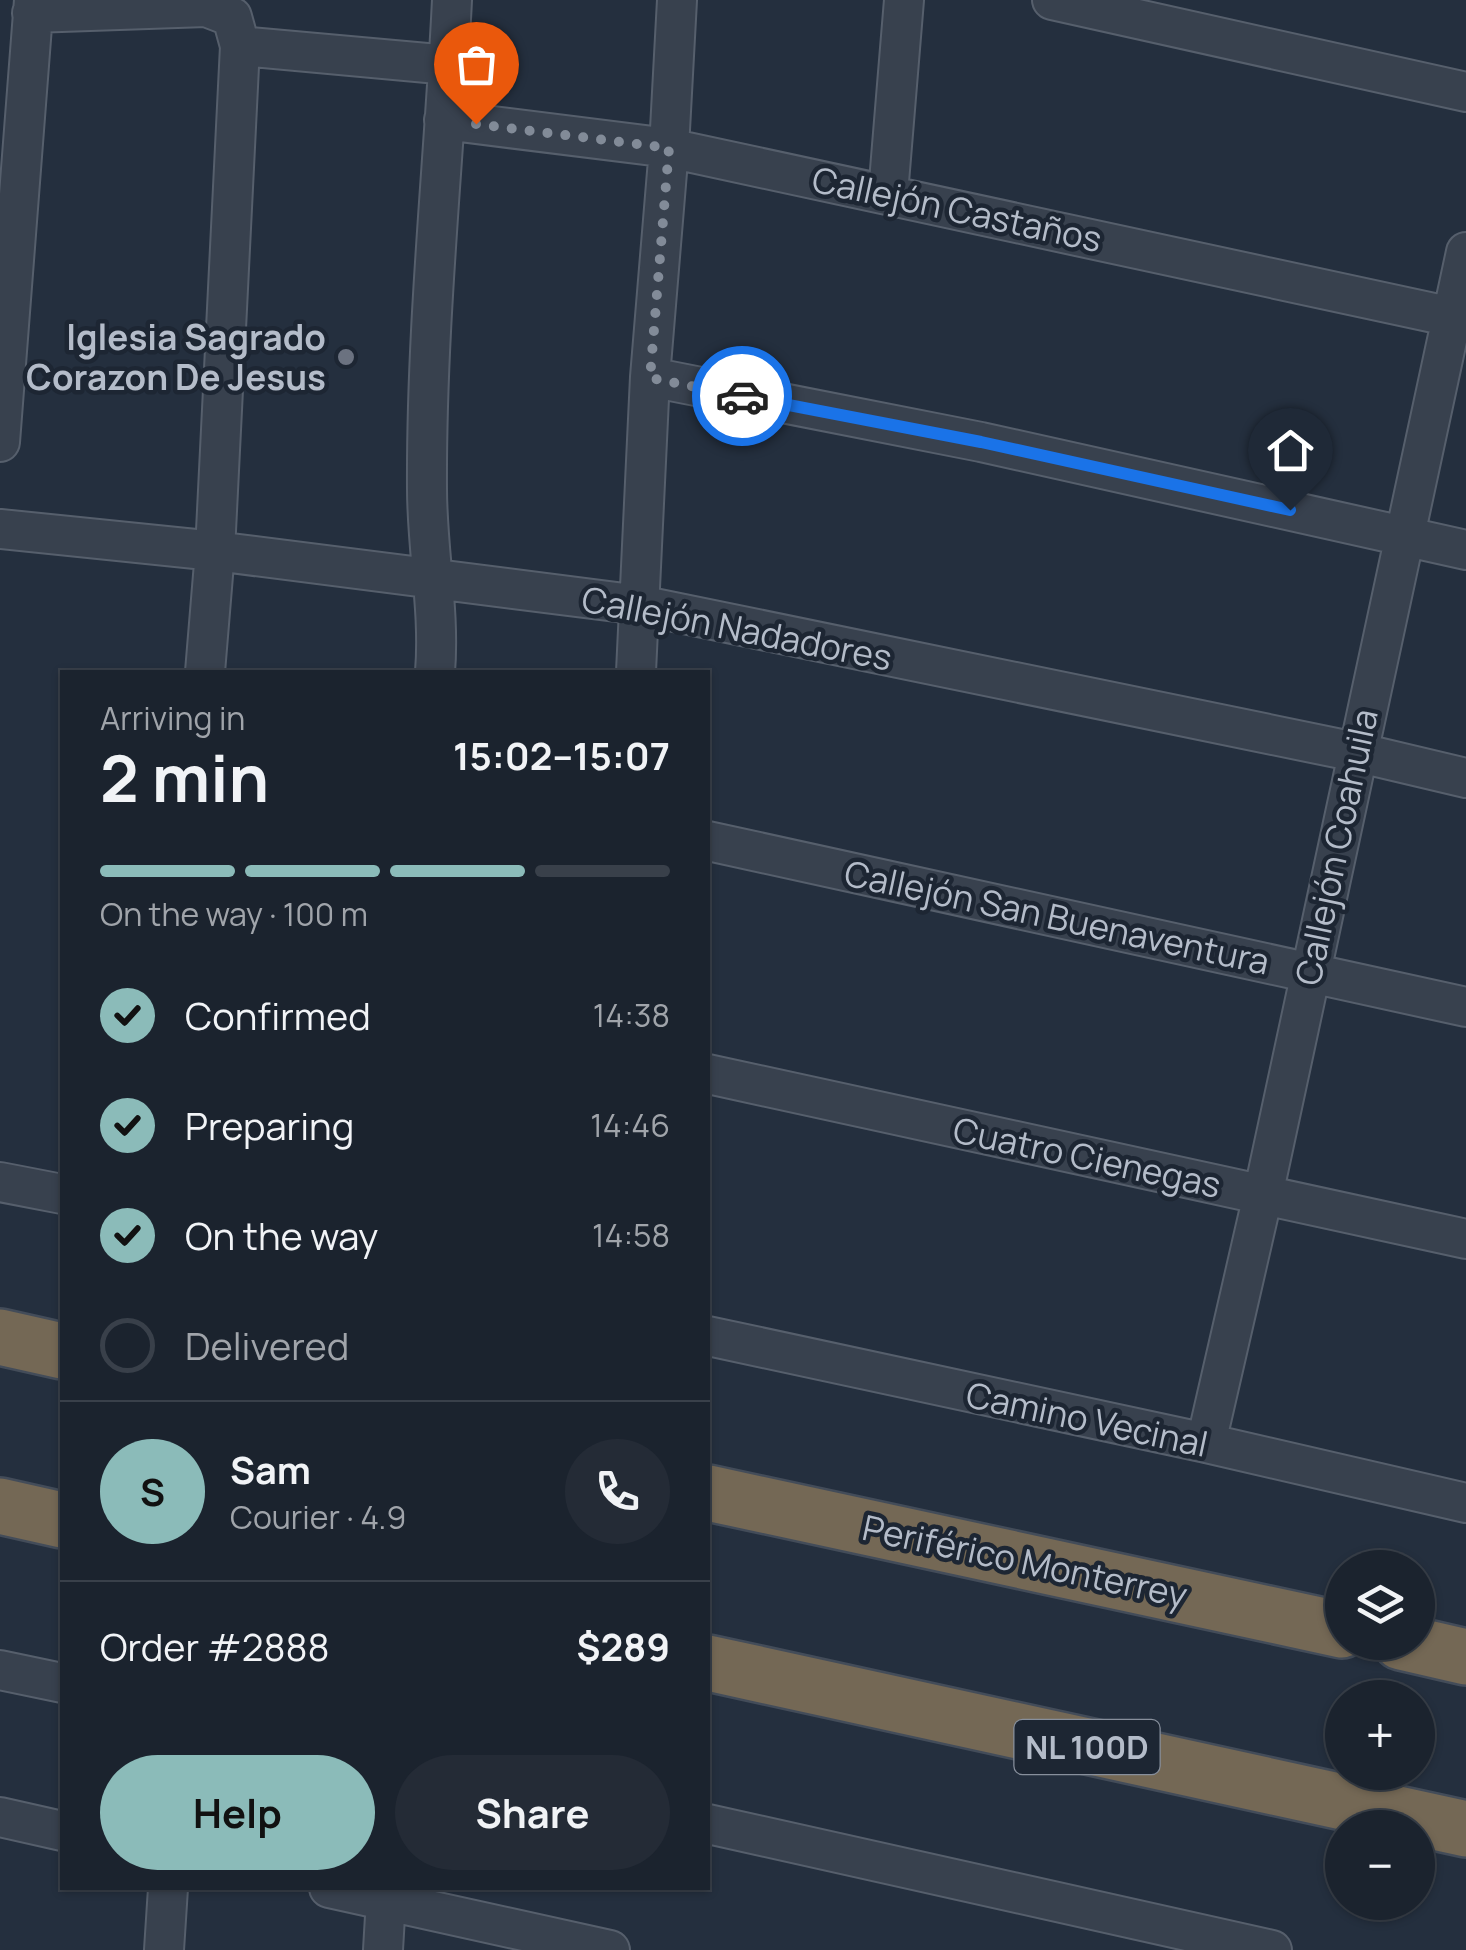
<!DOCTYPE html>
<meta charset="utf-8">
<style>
:root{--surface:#1b232e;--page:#242b36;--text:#f1f3f6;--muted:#a0a4aa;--line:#39404a;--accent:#8bbbb9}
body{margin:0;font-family:Manrope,sans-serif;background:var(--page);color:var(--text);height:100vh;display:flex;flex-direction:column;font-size:38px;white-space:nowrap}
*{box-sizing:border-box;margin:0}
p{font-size:32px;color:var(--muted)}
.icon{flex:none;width:55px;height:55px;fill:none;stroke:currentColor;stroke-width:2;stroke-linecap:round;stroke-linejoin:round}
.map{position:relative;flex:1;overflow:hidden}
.sheet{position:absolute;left:60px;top:670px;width:650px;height:1220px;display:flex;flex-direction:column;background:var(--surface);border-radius:0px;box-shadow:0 2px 8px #0004,0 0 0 2px var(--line)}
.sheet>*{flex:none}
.fabs{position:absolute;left:1325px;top:1550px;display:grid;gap:20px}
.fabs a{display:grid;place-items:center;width:110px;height:110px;border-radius:50%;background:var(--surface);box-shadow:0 2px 8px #0004,0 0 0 2px var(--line);font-size:50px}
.pin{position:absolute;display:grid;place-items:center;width:85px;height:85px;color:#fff;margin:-102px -42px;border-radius:50% 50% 50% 0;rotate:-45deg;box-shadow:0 0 10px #0007}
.pin .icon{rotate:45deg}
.courier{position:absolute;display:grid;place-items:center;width:100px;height:100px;margin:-50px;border:8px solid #1a73e8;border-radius:50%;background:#fff;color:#222;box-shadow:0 2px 12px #0007}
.overview em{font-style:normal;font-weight:700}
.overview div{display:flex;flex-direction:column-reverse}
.overview{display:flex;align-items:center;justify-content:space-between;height:170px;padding:0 40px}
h1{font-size:65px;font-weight:700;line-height:75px}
.bar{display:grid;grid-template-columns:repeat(4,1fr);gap:15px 10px;align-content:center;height:120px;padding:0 40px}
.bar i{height:12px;border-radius:8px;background:var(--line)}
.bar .on{background:var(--accent)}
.bar p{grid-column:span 4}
.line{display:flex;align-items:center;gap:25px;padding:0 40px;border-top:2px solid var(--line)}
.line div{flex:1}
.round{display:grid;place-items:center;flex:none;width:105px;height:105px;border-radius:52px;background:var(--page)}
ol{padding:0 40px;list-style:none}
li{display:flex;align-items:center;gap:30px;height:110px}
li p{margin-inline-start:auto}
li .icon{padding:10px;border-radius:50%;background:var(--accent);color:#111;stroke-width:4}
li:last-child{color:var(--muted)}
li i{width:55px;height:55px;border:5px solid var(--line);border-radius:50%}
.cta{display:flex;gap:20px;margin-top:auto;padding:20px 40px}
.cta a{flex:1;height:115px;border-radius:60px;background:var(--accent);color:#111;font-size:40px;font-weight:700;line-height:115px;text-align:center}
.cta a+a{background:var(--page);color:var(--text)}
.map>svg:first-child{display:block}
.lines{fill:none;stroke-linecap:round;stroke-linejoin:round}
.minor-casing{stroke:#565f6c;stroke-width:42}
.motorway-casing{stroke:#434c59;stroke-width:60}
.minor{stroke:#38414e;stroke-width:38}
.motorway{stroke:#746855;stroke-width:55}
.done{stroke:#828b98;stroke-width:10;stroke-dasharray:0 18}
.route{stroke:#1a73e8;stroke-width:12}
.worship-dot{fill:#6b7280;stroke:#1d2633;stroke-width:4}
.labels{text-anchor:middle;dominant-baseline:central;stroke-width:9;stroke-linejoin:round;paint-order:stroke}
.shield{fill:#1d2633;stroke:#878f9c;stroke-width:2.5}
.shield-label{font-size:32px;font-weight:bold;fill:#b4bcc9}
.street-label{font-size:35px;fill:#b4bcc9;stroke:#1d2633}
.poi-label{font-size:35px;font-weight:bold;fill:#b4bcc9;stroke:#1d2633;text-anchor:end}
</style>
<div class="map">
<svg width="1466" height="1950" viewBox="0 0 1466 1950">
<rect width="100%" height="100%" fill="#242f3e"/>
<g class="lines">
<g class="minor-casing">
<path id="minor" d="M1052,0L1466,92
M32,13L206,7L232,17L240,46L215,551L205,672
M240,46L449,65
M444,120L669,148L1466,320
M888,194L904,0
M650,377L981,442L1466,550
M0,442L34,0
M0,529L215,551L640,605L1356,752L1466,778
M435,672C440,611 427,551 427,489C426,326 444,163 452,0
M636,672L650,377L669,148L677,0
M708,841L1466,1007
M708,1074L1466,1239
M0,1182L62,1194
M708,1336L1206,1443L1466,1503
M1206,1443L1263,1195L1466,252
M0,1670L62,1683
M0,1817L62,1831
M708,1824L1272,1950
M329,1888L610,1950
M164,1950L168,1888
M383,1950L386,1899"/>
</g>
<g class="motorway-casing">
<path id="motorway" d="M0,1337L62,1351
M708,1493L1342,1630
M0,1506L62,1520
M1401,1642L1466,1657
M708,1663L1466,1829"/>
</g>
<use href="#minor" class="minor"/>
<use href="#motorway" class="motorway"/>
</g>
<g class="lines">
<path class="done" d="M476,124L669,148L650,378L742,396"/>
<path class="route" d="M742,396L981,442L1290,510"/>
</g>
<circle class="worship-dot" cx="346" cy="357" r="10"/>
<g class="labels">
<rect class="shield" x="1014.5" y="1720" width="145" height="54" rx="8"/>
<g class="shield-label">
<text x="1087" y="1747">NL 100D</text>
</g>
<g class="street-label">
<text transform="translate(957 209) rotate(12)">Callejón Castaños</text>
<text transform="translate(737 628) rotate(11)">Callejón Nadadores</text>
<text transform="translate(1336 847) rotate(-78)">Callejón Coahuila</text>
<text transform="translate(1057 917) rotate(12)">Callejón San Buenaventura</text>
<text transform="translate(1087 1157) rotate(12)">Cuatro Cienegas</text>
<text transform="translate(1087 1419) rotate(12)">Camino Vecinal</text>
<text transform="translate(1025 1561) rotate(12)">Periférico Monterrey</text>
</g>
<g class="poi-label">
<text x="326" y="337">Iglesia Sagrado<tspan x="326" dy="40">Corazon De Jesus</tspan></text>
</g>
</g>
</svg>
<div class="fabs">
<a><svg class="icon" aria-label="layers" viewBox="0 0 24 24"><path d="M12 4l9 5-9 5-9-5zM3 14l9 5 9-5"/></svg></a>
<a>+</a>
<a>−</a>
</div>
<div class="pin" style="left:476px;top:124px;background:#ea580c"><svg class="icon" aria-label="bag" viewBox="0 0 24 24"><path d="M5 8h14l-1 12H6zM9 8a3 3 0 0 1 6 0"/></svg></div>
<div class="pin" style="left:1290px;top:510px;background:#1f2937"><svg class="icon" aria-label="home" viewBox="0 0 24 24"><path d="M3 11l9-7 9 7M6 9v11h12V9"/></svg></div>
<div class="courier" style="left:742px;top:396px"><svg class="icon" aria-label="car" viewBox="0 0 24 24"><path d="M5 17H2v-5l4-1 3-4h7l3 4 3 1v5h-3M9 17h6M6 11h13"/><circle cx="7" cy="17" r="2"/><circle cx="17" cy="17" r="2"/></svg></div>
<section class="sheet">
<div class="overview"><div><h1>2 min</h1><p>Arriving in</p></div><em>15:02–15:07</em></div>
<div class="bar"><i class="on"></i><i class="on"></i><i class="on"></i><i></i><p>On the way · 100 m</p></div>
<ol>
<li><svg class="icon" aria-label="check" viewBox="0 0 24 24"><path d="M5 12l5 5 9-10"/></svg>Confirmed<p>14:38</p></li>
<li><svg class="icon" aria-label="check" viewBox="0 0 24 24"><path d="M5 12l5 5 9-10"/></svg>Preparing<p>14:46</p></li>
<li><svg class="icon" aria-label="check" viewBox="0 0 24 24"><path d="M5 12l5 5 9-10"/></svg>On the way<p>14:58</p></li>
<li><i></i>Delivered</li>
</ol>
<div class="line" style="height:180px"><b class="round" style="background:var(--accent);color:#111">S</b><div><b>Sam</b><p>Courier · 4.9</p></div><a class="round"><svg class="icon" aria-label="phone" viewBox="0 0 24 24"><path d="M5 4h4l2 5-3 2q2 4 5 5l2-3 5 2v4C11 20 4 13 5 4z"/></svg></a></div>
<div class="line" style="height:130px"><div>Order #2888</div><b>$289</b></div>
<div class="cta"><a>Help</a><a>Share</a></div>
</section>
</div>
